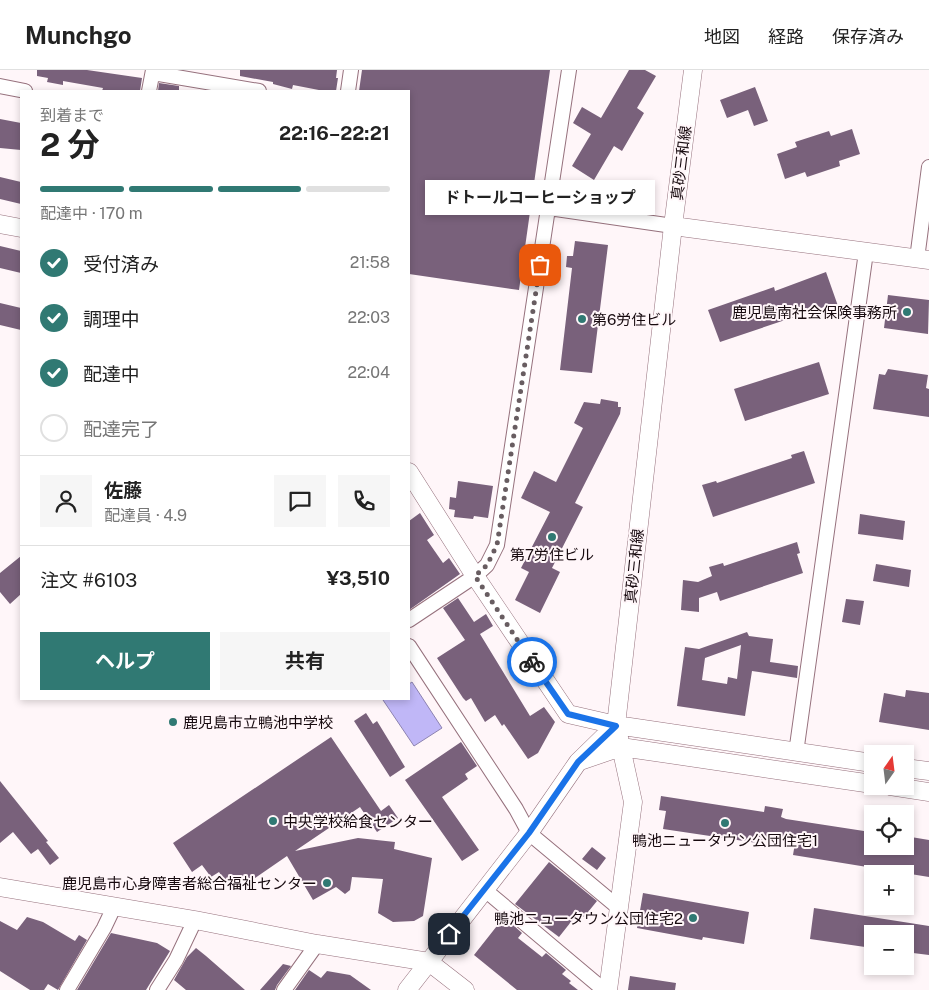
<!DOCTYPE html>
<html lang="ja">
<meta charset="utf-8">
<style>
:root{--surface:#fff;--page:#f6f6f6;--text:#222;--muted:#767676;--line:#e0e0e0;--accent:#307973}
body{margin:0;font-family:"Public Sans","Noto Sans JP",sans-serif;background:var(--page);color:var(--text);height:100vh;display:flex;flex-direction:column;font-size:19px;white-space:nowrap}
*{box-sizing:border-box;margin:0}
p{font-size:16px;color:var(--muted)}
.icon{flex:none;width:28px;height:28px;fill:none;stroke:currentColor;stroke-width:2;stroke-linecap:round;stroke-linejoin:round}
.map{position:relative;flex:1;overflow:hidden}
.panel{position:absolute;left:20px;top:20px;width:390px;height:610px;display:flex;flex-direction:column;background:var(--surface);border-radius:0px;box-shadow:0 2px 8px #0003}
.panel>*{flex:none}
.needle{width:32px;rotate:14deg}
.fabs{position:absolute;left:864px;top:675px;display:grid;gap:10px}
.fabs a{display:grid;place-items:center;width:50px;height:50px;border-radius:0px;background:var(--surface);box-shadow:0 2px 8px #0003;font-size:25px}
.pin{position:absolute;display:grid;place-items:center;width:42px;height:42px;color:#fff;margin:-21px;border-radius:10px;box-shadow:0 2px 8px #0006}
.courier{position:absolute;display:grid;place-items:center;width:50px;height:50px;margin:-25px;border:4px solid #1a73e8;border-radius:50%;background:#fff;color:#222;box-shadow:0 1px 6px #0007}
.bubble{position:absolute;height:35px;border-radius:0px;background:var(--surface);box-shadow:0 2px 8px #0003;font-size:16px;font-weight:700;line-height:35px;text-align:center}
.head em{font-style:normal;font-weight:700}
.head div{display:flex;flex-direction:column-reverse}
.head{display:flex;align-items:center;justify-content:space-between;height:85px;padding:0 20px}
h1{font-size:32px;font-weight:700;line-height:38px}
.bar{display:grid;grid-template-columns:repeat(4,1fr);gap:8px 5px;align-content:center;height:60px;padding:0 20px}
.bar i{height:6px;border-radius:4px;background:var(--line)}
.bar .active{background:var(--accent)}
.bar p{grid-column:span 4}
.line{display:flex;align-items:center;gap:12px;padding:0 20px;border-top:1px solid var(--line)}
.line div{flex:1}
.round{display:grid;place-items:center;flex:none;width:52px;height:52px;border-radius:0px;background:var(--page)}
ol{padding:0 20px;list-style:none}
li{display:flex;align-items:center;gap:15px;height:55px}
li p{margin-inline-start:auto}
li .icon{padding:5px;border-radius:50%;background:var(--accent);color:#fff;stroke-width:4}
li:last-child{color:var(--muted)}
li i{width:28px;height:28px;border:2px solid var(--line);border-radius:50%}
.cta{display:flex;gap:10px;margin-top:auto;padding:10px 20px}
.cta a{flex:1;height:58px;border-radius:0px;background:var(--accent);color:#fff;font-size:20px;font-weight:700;line-height:58px;text-align:center}
.cta a+a{background:var(--page);color:var(--text)}
header{display:flex;align-items:center;gap:30px;box-sizing:border-box;height:70px;padding:0 25px;background:var(--surface);border-bottom:1px solid var(--line)}
header strong{font-size:24px}
nav{display:flex;gap:28px;margin-inline-start:auto;font-size:18px}
.map>svg:first-child{display:block}
.water{fill:#c0b7f7;stroke:#8d83b1}
.building{fill:#79617b;fill-rule:evenodd}
.lines{fill:none;stroke-linecap:round;stroke-linejoin:round}
.minor-casing{stroke:#96717d;stroke-width:16}
.tertiary-casing{stroke:#96717d;stroke-width:19}
.minor{stroke:#fff;stroke-width:14}
.tertiary{stroke:#fff;stroke-width:18}
.done{stroke:#685d61;stroke-width:5;stroke-dasharray:0 9}
.route{stroke:#1a73e8;stroke-width:6}
.poi-dot{fill:#307973;stroke:#fff6f9;stroke-width:2}
.labels{text-anchor:middle;dominant-baseline:central;stroke-width:4;stroke-linejoin:round;paint-order:stroke}
.street-label{font-size:15px;fill:#170a0f;stroke:#fff6f9}
.poi-label{font-size:15px;fill:#170a0f;stroke:#fff6f9;text-anchor:end}
</style>
<header>
<strong>Munchgo</strong>
<nav><a>地図</a><a>経路</a><a>保存済み</a></nav>
</header>
<div class="map">
<svg width="929" height="920" viewBox="0 0 929 920">
<rect width="100%" height="100%" fill="#fff6f9"/>
<path class="water" d="M412,612L442,658L414,676L383,630L386,629H409V614Z"/>
<path class="building" d="M37,0H87L142,8L140,21H102L103,18L63,11V15L47,12L48,8L37,6Z
M240,0H337L336,8H338L336,21H324L293,15L292,19L273,14V12L240,6Z
M362,0H550L519,220L409,204V21H359Z
M629,0H645L656,6L637,38L644,43L622,81L614,76L594,110L572,96L591,64L573,53L582,37L601,48Z
M159,13L179,16V21H158Z
M755,17L768,51L754,56L748,40L727,48L720,30Z
M0,49L21,53V80L0,78Z
M852,59L860,84L839,91L840,96L807,107L805,102L785,109L777,84L797,77L795,72L829,61L831,66Z
M0,107L21,112V134L0,129Z
M575,171L608,175L592,303L560,300L572,198L566,197L567,186H573Z
M0,176L21,181V203L0,198Z
M826,202L838,236L826,240L824,237L720,272L708,240L774,217L775,221Z
M888,225L929,230L928,264L884,258Z
M0,233L21,238V260L0,255Z
M819,292L829,324L745,351L734,319Z
M888,299L928,305L926,318L929,319V347L873,339L879,304L885,305Z
M601,329L618,332V337H621L620,344L575,433L583,437L552,498L560,502L540,543L515,530L529,502L521,498L550,442L521,428L534,401L556,412L583,358L574,353L584,332L600,334Z
M804,381L815,413L713,447L702,415L716,411L717,413L792,388L791,385Z
M458,411L493,416L488,448L474,446L473,449L454,447L455,440L449,439L450,427L456,428Z
M420,443L434,465L427,470L443,493L449,488L460,504L409,540V451Z
M860,444L905,451L903,470L858,464Z
M797,472L800,483L797,484L803,503L720,531L717,522L699,528V542L681,540L683,510L698,512L712,506L709,497L723,493L724,496Z
M21,486V524L10,534L0,522V503Z
M876,494L911,500L909,517L873,511Z
M458,528L474,552L486,544L493,556L480,564L530,646L544,637L555,652L538,683L528,689L504,654L502,656L495,645L485,652L471,628L466,631L463,628L437,588L465,570L443,538Z
M846,529L864,531L860,555L842,552Z
M747,562L749,566L773,569L770,592L798,596L797,608L752,601L745,646L677,636L685,577L699,579ZM741,575L737,609L728,607L727,614L702,610L705,588Z
M906,620L929,623V660L879,652L884,623L905,627Z
M366,643L373,654L377,651L405,697L390,707L354,651Z
M331,667L381,741L389,735L398,748L377,762L360,737L295,781L358,768L395,772L394,779L432,788L423,846L414,851L393,852L378,843L383,809L352,807L350,820L345,824L336,817L313,830L287,786L245,815L241,809L229,817L219,802L211,807L202,795L192,802L173,773Z
M461,672L477,696L465,704L468,709L442,727L479,780L462,791L405,710Z
M0,711L48,771L46,772L59,788L50,795L38,779L31,784L13,762L0,773Z
M661,726L764,742L765,736L783,739L781,747L786,749L864,761V765L872,766V776H905V766L929,770V807L793,785L795,773L765,768L764,774L663,759L666,741L659,740Z
M592,777L606,788L597,800L582,789Z
M549,792L597,831L584,847L578,843L559,867L515,834Z
M643,823L749,842L744,874L703,867L702,870L637,858Z
M814,838L929,856V885L905,882V864H872V878L810,869Z
M27,847L43,852L75,871L79,865L87,870L58,920L48,914L44,920H30L0,901V851L17,860Z
M504,847L522,863L518,868L542,887L546,883L566,900L562,904L571,911L569,913L578,920H517L474,885Z
M111,863L157,873L170,881L146,920H77Z
M196,878L206,886L245,920H186L174,910L187,887Z
M283,894L291,896L277,915L275,920H260Z
M309,900L321,908L327,901L350,905L371,920H295Z
M630,906L676,913L675,920H628Z"/>
<g class="lines">
<g class="minor-casing">
<path id="minor" d="M153,3L259,21
M0,16L25,21
M149,21L153,0
M348,21L351,0
M549,138L673,156
M917,189L929,97
M409,550L475,506L487,495L497,475L569,0
M409,576L516,739L529,763L619,838
M796,683L866,182
M485,820L604,920
M67,920L104,858L114,837
M157,920L176,890L195,850
M284,920L317,874"/>
</g>
<g class="tertiary-casing">
<path id="tertiary" d="M0,154L21,158
M673,156L929,190
M409,402L475,506L568,644L616,655L872,693
M583,690L621,677L872,714
M905,698L929,701
M890,716L929,722
M0,817L195,850L317,874L429,892L465,920
M407,920L529,763L578,692L616,655L673,156L693,0
M608,920L633,732L619,668"/>
</g>
<use href="#minor" class="minor"/>
<use href="#tertiary" class="tertiary"/>
</g>
<g class="lines">
<path class="done" d="M532,592L475,506L487,495L497,475L540,195"/>
<path class="route" d="M449,864L529,763L578,692L616,656L568,644L532,592"/>
</g>
<g class="poi-dot">
<circle cx="907" cy="242" r="5"/>
<circle cx="582" cy="249" r="5"/>
<circle cx="552" cy="467" r="5"/>
<circle cx="173" cy="652" r="5"/>
<circle cx="273" cy="751" r="5"/>
<circle cx="725" cy="753" r="5"/>
<circle cx="327" cy="813" r="5"/>
<circle cx="693" cy="848" r="5"/>
</g>
<g class="labels">
<g class="street-label">
<text transform="translate(681 93) rotate(-83)">真砂三和線</text>
<text transform="translate(634 496) rotate(-84)">真砂三和線</text>
</g>
<g class="poi-label">
<text x="897" y="242">鹿児島南社会保険事務所</text>
<text x="592" y="249" text-anchor="start">第6労住ビル</text>
<text x="552" y="484" text-anchor="middle">第7労住ビル</text>
<text x="183" y="652" text-anchor="start">鹿児島市立鴨池中学校</text>
<text x="283" y="751" text-anchor="start">中央学校給食センター</text>
<text x="725" y="770" text-anchor="middle">鴨池ニュータウン公団住宅1</text>
<text x="317" y="813">鹿児島市心身障害者総合福祉センター</text>
<text x="683" y="848">鴨池ニュータウン公団住宅2</text>
</g>
</g>
</svg>
<div class="fabs">
<a><svg class="needle" viewBox="-14 -14 28 28"><path d="M0-13l5 13h-10z" fill="#e53935"/><path d="M0 13l5-13h-10z" fill="#767676"/></svg></a>
<a><svg class="icon" aria-label="locate" viewBox="0 0 24 24"><circle cx="12" cy="12" r="6"/><path d="M12 2v4M12 18v4M2 12h4M18 12h4"/></svg></a>
<a>+</a>
<a>−</a>
</div>
<div class="pin" style="left:540px;top:195px;background:#ea580c"><svg class="icon" aria-label="bag" viewBox="0 0 24 24"><path d="M5 8h14l-1 12H6zM9 8a3 3 0 0 1 6 0"/></svg></div>
<div class="pin" style="left:449px;top:864px;background:#1f2937"><svg class="icon" aria-label="home" viewBox="0 0 24 24"><path d="M3 11l9-7 9 7M6 9v11h12V9"/></svg></div>
<div class="courier" style="left:532px;top:592px"><svg class="icon" aria-label="bike" viewBox="0 0 24 24"><circle cx="6" cy="16" r="4"/><circle cx="18" cy="16" r="4"/><path d="M6 16l4-8h5l3 8M10 8l3 8H6M13 5h3"/></svg></div>
<div class="bubble" style="left:425px;top:110px;width:230px">ドトールコーヒーショップ</div>
<section class="panel">
<div class="head"><div><h1>2 分</h1><p>到着まで</p></div><em>22:16–22:21</em></div>
<div class="bar"><i class="active"></i><i class="active"></i><i class="active"></i><i></i><p>配達中 · 170 m</p></div>
<ol>
<li><svg class="icon" aria-label="check" viewBox="0 0 24 24"><path d="M5 12l5 5 9-10"/></svg>受付済み<p>21:58</p></li>
<li><svg class="icon" aria-label="check" viewBox="0 0 24 24"><path d="M5 12l5 5 9-10"/></svg>調理中<p>22:03</p></li>
<li><svg class="icon" aria-label="check" viewBox="0 0 24 24"><path d="M5 12l5 5 9-10"/></svg>配達中<p>22:04</p></li>
<li><i></i>配達完了</li>
</ol>
<div class="line" style="height:90px"><a class="round"><svg class="icon" aria-label="person" viewBox="0 0 24 24"><circle cx="12" cy="8" r="4"/><path d="M4 21q1-7 8-7t8 7"/></svg></a><div><b>佐藤</b><p>配達員 · 4.9</p></div><a class="round"><svg class="icon" aria-label="chat" viewBox="0 0 24 24"><path d="M4 5h16v11H9l-5 4z"/></svg></a><a class="round"><svg class="icon" aria-label="phone" viewBox="0 0 24 24"><path d="M5 4h4l2 5-3 2q2 4 5 5l2-3 5 2v4C11 20 4 13 5 4z"/></svg></a></div>
<div class="line" style="height:65px"><div>注文 #6103</div><b>¥3,510</b></div>
<div class="cta"><a>ヘルプ</a><a>共有</a></div>
</section>
</div>
